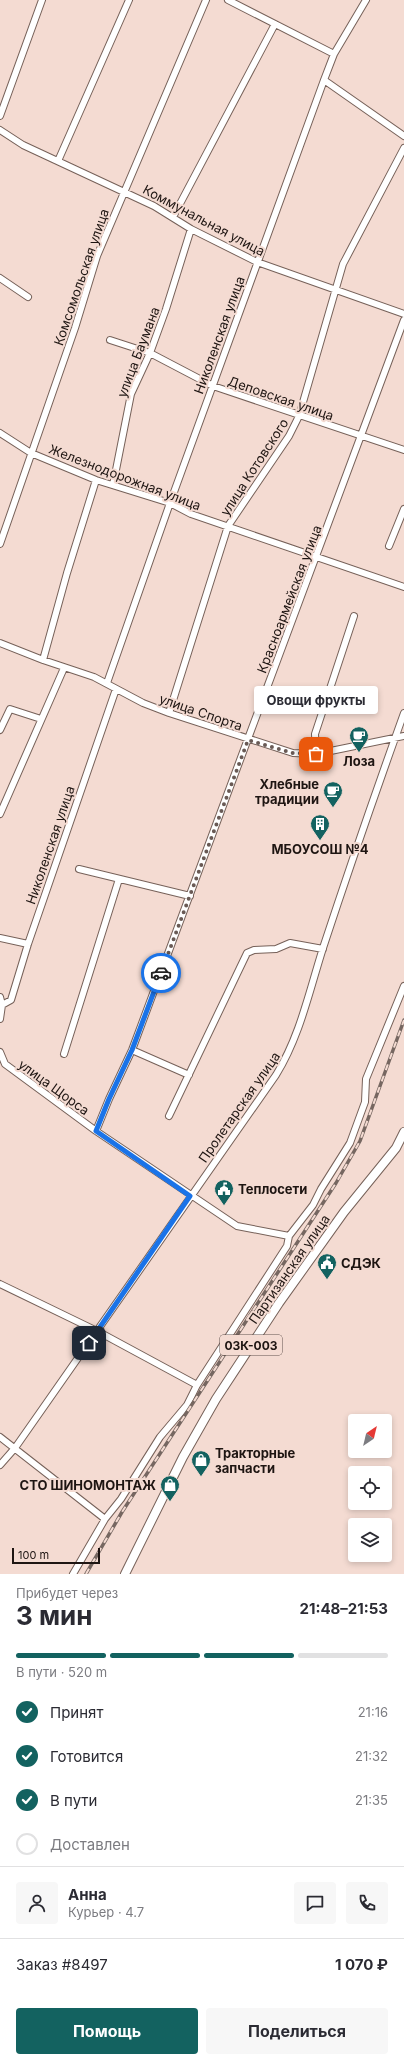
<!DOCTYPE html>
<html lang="ru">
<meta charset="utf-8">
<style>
:root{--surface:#fff;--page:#f7f7f7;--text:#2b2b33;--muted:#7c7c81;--line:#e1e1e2;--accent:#136260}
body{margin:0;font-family:Inter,sans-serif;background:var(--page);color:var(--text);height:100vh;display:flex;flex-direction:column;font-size:15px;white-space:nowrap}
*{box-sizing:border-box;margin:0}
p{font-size:13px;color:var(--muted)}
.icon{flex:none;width:22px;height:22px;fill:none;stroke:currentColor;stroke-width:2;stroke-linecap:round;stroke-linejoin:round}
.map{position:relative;height:1574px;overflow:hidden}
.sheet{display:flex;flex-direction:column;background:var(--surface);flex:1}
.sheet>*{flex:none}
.needle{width:26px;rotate:35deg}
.tools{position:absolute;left:348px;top:1414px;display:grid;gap:8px}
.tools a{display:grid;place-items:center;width:44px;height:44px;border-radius:4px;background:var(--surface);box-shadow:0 2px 6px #0003;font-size:20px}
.scale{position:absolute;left:12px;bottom:10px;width:88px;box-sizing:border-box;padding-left:4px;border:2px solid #1e1512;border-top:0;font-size:11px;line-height:14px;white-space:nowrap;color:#1e1512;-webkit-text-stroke:3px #f4dbd2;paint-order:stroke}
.pin{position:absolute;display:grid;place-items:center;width:34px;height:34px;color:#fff;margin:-17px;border-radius:8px;box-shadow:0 2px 6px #0006}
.courier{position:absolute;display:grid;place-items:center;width:40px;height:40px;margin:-20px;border:3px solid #1a73e8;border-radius:50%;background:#fff;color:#222;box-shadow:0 1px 5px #0007}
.bubble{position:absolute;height:28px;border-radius:4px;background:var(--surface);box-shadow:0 2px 6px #0003;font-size:13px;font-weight:700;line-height:28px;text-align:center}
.head em{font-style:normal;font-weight:700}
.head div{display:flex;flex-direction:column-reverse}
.head{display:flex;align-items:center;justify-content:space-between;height:68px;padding:0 16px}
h1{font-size:26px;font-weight:700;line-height:30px}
.bar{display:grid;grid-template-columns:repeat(4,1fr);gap:6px 4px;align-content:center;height:48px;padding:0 16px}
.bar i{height:5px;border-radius:3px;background:var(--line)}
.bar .active{background:var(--accent)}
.bar p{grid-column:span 4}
.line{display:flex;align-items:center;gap:10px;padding:0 16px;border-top:1px solid var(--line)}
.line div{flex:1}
.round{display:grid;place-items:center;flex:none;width:42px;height:42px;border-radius:4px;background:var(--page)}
ol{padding:0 16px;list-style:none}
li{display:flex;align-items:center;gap:12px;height:44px}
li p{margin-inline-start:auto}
li .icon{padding:4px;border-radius:50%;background:var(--accent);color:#fff;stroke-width:4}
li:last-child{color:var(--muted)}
li i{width:22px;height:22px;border:2px solid var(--line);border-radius:50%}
.button{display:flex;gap:8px;margin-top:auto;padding:8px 16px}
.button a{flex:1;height:46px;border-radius:4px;background:var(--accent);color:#fff;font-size:16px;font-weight:700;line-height:46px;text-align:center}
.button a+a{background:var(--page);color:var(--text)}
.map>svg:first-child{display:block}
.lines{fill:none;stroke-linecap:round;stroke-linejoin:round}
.minor-casing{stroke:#766159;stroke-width:8}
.major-casing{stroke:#766159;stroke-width:10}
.minor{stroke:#fff;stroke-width:6}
.major{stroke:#fff;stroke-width:8}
.rail-casing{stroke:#766761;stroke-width:3.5}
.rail{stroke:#f4dbd2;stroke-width:2;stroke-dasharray:6;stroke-linecap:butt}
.done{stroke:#695a55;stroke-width:4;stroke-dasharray:0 7.2}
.route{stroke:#1a73e8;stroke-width:5}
.labels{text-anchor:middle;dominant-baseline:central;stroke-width:4;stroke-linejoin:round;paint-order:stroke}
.shield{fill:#f4dbd2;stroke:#5e504c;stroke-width:1}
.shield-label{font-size:12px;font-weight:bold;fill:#1e1512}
.street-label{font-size:13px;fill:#1e1512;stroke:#f4dbd2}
.poi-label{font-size:13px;font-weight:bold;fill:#1e1512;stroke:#f4dbd2;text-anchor:start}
</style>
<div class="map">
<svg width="404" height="1574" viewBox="0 0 404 1574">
<rect width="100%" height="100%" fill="#f4dbd2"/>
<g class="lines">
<g class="minor-casing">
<path id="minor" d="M228,0L334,54
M324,80L404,136
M0,116L42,0
M0,130L23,145L154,206L191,229L257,262L404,314
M58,161L129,0
M173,217L275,24
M0,278L28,297
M110,340L150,353L213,386L404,450
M0,433L31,453L96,480L170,503L191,514L404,587
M113,485L131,394L150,353L166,309L191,229
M0,544L75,328L97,256L206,0
M389,546L404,509
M0,643L43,660L94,677L143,703L169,713L293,753L316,754L404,736
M43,660L67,573L96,480
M107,683L170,503L324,80L334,54L366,0
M169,713L228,526L289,436L299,416L343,264L404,148
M0,730L10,709L41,719
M316,754L315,734L354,616
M0,814L64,668
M79,869L190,896
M0,938L28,944
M0,997L2,1005L0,1019
M2,1005L11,1000L28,944L116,689
M132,1050L189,1075
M0,1052L5,1064L96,1131L237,1226L289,1236
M64,1054L119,879
M169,1116L247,953L254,950L276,949L290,943L323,949
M96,1131L109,1099L132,1050L404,320
M0,1284L97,1331L197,1385
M0,1437L105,1519
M0,1465L15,1448L276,1075C300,1036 309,992 323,948C349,869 376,791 404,713
M73,1574L105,1519L121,1499L160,1437L187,1405L197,1385L287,1246L289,1236L313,1205L321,1189L350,1143L365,1102L366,1079L404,986"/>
</g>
<g class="major-casing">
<path id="major" d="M125,1574L183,1457L216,1399L279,1303L344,1212L396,1148L404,1132"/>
</g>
<use href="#minor" class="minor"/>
<use href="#major" class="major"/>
<g class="rail-casing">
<path id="rail" d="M86,1574L122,1512L336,1183L360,1141L404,1020"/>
</g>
<use href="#rail" class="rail"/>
</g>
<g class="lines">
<path class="done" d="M161,973L248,740L293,753L316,754"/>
<path class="route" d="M89,1343L190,1196L96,1131L109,1099L132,1050L161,973"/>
</g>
<defs>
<g id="cafe-pin" transform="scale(1)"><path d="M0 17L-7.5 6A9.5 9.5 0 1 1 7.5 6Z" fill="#136260" stroke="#f4dbd2"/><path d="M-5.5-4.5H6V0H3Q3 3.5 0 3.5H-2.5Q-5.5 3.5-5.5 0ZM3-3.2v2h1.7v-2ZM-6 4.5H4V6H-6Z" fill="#fff"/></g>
<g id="building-pin" transform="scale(1)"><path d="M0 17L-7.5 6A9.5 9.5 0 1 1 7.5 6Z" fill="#136260" stroke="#f4dbd2"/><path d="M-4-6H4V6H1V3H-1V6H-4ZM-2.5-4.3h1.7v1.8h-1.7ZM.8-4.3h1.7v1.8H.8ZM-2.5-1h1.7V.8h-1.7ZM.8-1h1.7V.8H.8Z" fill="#fff"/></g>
<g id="civic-pin" transform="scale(1)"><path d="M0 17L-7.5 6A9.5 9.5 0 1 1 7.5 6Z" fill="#136260" stroke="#f4dbd2"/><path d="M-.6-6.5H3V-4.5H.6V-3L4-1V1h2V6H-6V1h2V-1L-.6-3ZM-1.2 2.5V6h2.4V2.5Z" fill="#fff"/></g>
<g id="shop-pin" transform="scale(1)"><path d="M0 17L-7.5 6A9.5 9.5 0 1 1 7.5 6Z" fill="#136260" stroke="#f4dbd2"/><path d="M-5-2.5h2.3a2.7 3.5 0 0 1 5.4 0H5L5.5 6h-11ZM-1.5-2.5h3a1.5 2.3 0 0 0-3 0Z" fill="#fff"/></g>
</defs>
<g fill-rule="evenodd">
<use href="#cafe-pin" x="359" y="736"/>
<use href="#cafe-pin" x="333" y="791"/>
<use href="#building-pin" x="320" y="824"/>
<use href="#civic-pin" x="224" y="1189"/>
<use href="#civic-pin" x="327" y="1263"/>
<use href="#shop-pin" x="201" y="1460"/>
<use href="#shop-pin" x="170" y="1485"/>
</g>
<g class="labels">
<rect class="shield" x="220" y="1335" width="62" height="20" rx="3"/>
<g class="shield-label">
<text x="251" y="1345">03К-003</text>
</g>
<g class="street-label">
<text transform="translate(204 220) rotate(28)">Коммунальная улица</text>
<text transform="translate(81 277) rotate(-71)">Комсомольская улица</text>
<text transform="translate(219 335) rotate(-70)">Николенская улица</text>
<text transform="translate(138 352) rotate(-69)">улица Баумана</text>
<text transform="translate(281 398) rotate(19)">Деповская улица</text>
<text transform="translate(254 467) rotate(-57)">улица Котовского</text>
<text transform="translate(125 477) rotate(21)">Железнодорожная улица</text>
<text transform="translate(289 599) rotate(-69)">Красноармейская улица</text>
<text transform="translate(201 712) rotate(19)">улица Спорта</text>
<text transform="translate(50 845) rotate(-71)">Николенская улица</text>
<text transform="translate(54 1087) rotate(36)">улица Щорса</text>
<text transform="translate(239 1107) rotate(-55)">Пролетарская улица</text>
<text transform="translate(289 1269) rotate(-55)">Партизанская улица</text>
</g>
<g class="poi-label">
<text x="359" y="761" text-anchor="middle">Лоза</text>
<text x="319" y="784" text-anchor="end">Хлебные<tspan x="319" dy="15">традиции</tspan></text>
<text x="320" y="849" text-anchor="middle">МБОУСОШ №4</text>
<text x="238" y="1189">Теплосети</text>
<text x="341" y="1263">СДЭК</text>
<text x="215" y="1453">Тракторные<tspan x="215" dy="15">запчасти</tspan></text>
<text x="156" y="1485" text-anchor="end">СТО ШИНОМОНТАЖ</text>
</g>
</g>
</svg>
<div class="tools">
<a><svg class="needle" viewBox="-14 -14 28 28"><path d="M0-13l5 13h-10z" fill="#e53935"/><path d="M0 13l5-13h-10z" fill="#7c7c81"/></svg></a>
<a><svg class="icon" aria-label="locate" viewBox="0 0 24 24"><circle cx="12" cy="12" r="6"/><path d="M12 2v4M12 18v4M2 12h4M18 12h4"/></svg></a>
<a><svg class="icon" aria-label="layers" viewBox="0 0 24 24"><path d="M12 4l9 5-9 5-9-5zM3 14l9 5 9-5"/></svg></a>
</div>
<div class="scale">100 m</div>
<div class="pin" style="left:316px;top:754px;background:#ea580c"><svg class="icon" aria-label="bag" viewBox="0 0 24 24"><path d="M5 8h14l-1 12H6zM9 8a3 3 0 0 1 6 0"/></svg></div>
<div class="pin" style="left:89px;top:1343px;background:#1f2937"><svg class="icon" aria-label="home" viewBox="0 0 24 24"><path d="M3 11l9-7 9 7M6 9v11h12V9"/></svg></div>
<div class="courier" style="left:161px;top:973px"><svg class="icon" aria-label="car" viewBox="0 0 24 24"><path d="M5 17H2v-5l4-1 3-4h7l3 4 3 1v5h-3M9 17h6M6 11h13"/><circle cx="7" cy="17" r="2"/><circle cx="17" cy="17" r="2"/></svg></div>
<div class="bubble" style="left:254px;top:686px;width:124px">Овощи фрукты</div>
</div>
<section class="sheet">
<div class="head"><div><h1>3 мин</h1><p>Прибудет через</p></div><em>21:48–21:53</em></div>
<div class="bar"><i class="active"></i><i class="active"></i><i class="active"></i><i></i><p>В пути · 520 m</p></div>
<ol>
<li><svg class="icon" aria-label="check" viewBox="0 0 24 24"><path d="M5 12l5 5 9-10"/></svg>Принят<p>21:16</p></li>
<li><svg class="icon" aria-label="check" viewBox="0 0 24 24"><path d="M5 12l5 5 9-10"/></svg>Готовится<p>21:32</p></li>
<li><svg class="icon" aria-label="check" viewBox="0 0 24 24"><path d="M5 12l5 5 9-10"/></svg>В пути<p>21:35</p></li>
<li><i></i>Доставлен</li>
</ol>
<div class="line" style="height:72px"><a class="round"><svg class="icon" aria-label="person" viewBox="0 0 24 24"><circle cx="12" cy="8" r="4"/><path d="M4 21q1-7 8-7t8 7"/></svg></a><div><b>Анна</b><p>Курьер · 4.7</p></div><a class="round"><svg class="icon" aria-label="chat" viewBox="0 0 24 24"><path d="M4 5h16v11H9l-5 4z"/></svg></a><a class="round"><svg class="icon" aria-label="phone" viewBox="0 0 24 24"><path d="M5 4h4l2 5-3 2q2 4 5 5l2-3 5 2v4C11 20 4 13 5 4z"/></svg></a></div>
<div class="line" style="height:52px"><div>Заказ #8497</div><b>1 070 ₽</b></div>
<div class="button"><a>Помощь</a><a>Поделиться</a></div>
</section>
